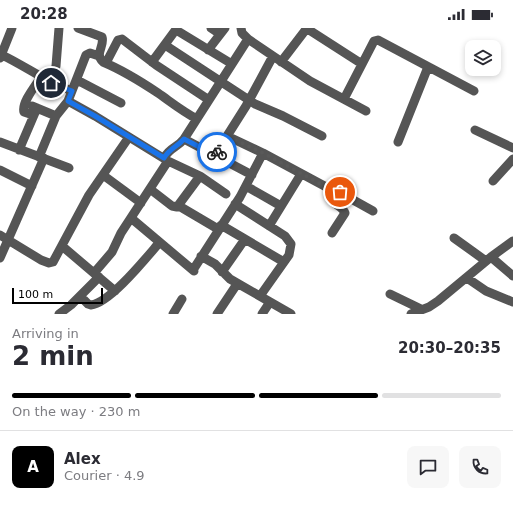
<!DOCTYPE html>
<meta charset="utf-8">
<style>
:root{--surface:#fff;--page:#f7f7f7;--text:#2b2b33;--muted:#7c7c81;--line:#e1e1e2;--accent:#000}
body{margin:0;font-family:"DejaVu Sans",sans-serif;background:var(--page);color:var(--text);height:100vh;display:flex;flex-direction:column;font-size:15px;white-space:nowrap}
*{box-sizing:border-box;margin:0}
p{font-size:13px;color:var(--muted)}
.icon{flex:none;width:22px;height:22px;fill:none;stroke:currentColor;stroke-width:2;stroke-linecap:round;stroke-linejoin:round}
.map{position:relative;height:286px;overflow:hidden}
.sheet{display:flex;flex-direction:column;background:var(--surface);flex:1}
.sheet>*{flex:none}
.buttons{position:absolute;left:465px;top:12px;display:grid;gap:8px}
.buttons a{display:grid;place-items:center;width:36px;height:36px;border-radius:8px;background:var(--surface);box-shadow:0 2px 6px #0003;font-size:20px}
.scale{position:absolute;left:12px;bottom:10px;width:91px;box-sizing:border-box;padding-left:4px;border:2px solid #000;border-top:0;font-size:11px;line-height:14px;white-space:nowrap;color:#000;-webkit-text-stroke:3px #fff;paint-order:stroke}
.pin{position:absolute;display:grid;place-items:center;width:34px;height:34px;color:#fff;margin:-17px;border:2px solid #fff;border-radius:50%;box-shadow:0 1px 4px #0007}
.courier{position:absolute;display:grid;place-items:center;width:40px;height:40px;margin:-20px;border:3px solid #1a73e8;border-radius:50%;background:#fff;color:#222;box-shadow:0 1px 5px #0007}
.head em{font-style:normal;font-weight:700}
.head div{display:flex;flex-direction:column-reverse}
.head{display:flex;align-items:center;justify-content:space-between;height:68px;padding:0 12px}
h1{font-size:26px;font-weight:700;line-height:30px}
.bar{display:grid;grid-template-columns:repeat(4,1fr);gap:6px 4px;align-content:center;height:48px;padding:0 12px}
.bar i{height:5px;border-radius:3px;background:var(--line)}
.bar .active{background:var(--accent)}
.bar p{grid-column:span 4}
.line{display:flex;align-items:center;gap:10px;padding:0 12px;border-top:1px solid var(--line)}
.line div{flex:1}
.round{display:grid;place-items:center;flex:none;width:42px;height:42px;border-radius:8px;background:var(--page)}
.status{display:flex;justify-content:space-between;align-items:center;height:28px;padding:0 20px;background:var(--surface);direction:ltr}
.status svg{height:11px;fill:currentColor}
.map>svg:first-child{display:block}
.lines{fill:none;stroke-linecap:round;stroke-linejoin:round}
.minor{stroke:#555;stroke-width:9}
.done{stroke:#595959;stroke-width:4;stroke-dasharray:0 7.2}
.route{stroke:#1a73e8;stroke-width:5}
</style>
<div class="status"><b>20:28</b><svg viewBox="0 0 49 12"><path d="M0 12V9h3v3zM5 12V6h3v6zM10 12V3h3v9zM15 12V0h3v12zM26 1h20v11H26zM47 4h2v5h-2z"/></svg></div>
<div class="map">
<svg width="513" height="286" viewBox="0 0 513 286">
<rect width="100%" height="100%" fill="#fff"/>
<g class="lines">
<path class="minor" d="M78,0L102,9C105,18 94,26 103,34C122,42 140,53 158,65C171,74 182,83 197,91
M211,0L220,6
M241,0L242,5L248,11L310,53L366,83
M306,0L362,36
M176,2L232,36
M165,17L255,76L283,88L322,108
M208,22L225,0
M2,27C27,39 46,54 72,63
M0,30L12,0
M152,34L177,0
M281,34L307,0
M106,35L118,12L122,11L156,37L209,72
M77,52L121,75
M51,55L56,38L59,0
M344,71L374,13L378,12L474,63
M68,73L95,88L168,133L200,148L226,166
M32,78L56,88
M33,87L24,84C21,75 36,57 41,49
M475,102L513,120
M227,108L263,125L330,161L332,165L331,171C334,177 342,178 345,185L332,205
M184,111L252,147
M0,114L69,140
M398,114L428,39
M19,122L37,80
M215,127L246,78L273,28
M39,129L56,88L68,73L86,27L90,25L99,28
M164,130C170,119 177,120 184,111L248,11
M0,142L32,158
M103,147L141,175
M493,153L513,131
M246,158L281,178
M150,161L172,178L177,179L200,148
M332,165L335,162L337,163L373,183
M235,176L285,208L291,216L289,227L260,268
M179,178L218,201
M131,190L194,243
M221,197L284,234
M269,198L301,146
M0,207L41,232L49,235L53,234L89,167L129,109
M454,210L486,233
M62,218L115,263
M201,228L215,236L230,251L291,286
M491,229L513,248
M0,230L44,130
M193,242L240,169L263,125
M222,244L245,211
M94,245L112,224L121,205L168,133
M467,250L486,263L513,274
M390,266L421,281
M80,268L88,276L91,277C110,275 146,230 159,215
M59,286L71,277L99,249
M173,286L182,271
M217,286L237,256
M262,286L270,274
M411,286L429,279L438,273L491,229L513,213"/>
</g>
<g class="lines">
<path class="done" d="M217,124L227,108L263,125L330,161L332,165L335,162L340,164"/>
<path class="route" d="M51,55L72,63L68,73L95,88L164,130C170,120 177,119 184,111L215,127L217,124"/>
</g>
</svg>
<div class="buttons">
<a><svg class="icon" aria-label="layers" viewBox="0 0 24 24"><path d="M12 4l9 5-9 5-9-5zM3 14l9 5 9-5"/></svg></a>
</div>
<div class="scale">100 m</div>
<div class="pin" style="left:340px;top:164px;background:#ea580c"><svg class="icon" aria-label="bag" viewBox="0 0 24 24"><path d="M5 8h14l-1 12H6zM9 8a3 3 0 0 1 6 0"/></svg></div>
<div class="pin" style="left:51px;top:55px;background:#1f2937"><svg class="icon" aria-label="home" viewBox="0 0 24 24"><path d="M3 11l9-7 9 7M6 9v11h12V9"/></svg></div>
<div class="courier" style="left:217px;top:124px"><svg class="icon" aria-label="bike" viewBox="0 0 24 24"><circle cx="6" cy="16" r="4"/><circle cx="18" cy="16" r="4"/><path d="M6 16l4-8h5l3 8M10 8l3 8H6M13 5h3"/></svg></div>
</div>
<section class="sheet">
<div class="head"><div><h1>2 min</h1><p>Arriving in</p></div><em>20:30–20:35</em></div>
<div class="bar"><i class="active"></i><i class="active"></i><i class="active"></i><i></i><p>On the way · 230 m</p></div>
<div class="line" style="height:72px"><b class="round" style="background:var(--accent);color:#fff">A</b><div><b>Alex</b><p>Courier · 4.9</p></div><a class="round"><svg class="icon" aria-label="chat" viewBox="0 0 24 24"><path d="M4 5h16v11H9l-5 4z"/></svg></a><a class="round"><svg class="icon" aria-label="phone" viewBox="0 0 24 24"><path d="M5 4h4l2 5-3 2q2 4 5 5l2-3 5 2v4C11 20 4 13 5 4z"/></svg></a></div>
</section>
